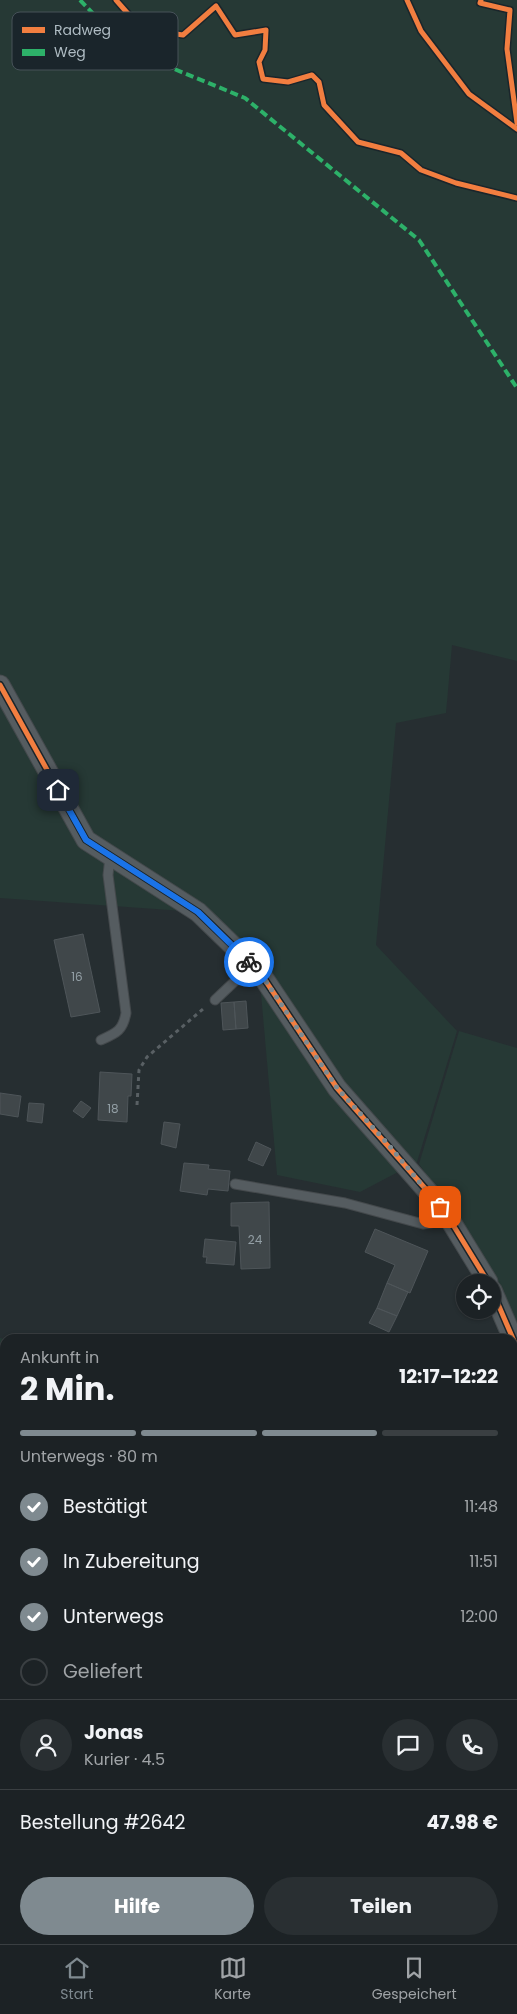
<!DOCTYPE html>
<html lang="de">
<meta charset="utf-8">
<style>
:root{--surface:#1c2225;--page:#292f32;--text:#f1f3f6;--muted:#a0a4a7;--line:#3a3f42;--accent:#7f8a90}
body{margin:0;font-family:Poppins,sans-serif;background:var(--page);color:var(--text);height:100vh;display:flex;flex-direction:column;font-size:19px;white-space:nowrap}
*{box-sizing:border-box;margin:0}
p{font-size:16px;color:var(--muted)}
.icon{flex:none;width:28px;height:28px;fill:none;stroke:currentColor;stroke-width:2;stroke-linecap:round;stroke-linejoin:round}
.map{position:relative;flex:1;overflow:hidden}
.sheet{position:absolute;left:0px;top:1334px;width:518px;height:611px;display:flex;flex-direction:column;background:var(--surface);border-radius:15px 15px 0 0;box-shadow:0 1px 4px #0004,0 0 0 1px var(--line)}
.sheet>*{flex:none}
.tools{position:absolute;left:456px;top:1274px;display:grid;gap:10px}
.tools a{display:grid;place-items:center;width:45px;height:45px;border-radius:50%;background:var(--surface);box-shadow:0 1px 4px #0004,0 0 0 1px var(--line);font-size:25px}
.pin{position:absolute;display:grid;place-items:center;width:42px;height:42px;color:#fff;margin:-21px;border-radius:10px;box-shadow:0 2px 8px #0006}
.courier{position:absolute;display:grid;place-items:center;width:50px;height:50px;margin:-25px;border:4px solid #1a73e8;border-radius:50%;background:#fff;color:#222;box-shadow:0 1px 6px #0007}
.headline em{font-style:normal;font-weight:700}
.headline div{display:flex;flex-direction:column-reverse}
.headline{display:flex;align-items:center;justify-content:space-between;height:85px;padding:0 20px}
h1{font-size:32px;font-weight:700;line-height:38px}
.bar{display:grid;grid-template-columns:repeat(4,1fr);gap:8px 5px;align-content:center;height:60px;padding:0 20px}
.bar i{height:6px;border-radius:4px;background:var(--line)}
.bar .current{background:var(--accent)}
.bar p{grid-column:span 4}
.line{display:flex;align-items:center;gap:12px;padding:0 20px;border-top:1px solid var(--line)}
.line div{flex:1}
.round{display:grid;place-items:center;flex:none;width:52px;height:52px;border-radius:26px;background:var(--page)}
ol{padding:0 20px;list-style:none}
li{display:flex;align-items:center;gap:15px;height:55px}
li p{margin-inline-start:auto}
li .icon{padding:5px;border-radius:50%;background:var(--accent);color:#fff;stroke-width:4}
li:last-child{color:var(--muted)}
li i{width:28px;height:28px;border:2px solid var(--line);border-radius:50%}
.primary-button{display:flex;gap:10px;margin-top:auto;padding:10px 20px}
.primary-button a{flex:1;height:58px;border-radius:30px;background:var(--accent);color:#fff;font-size:20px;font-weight:700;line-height:58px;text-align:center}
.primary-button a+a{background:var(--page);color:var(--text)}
.dock{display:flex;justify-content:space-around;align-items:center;height:70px;border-top:1px solid var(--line);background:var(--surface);font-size:14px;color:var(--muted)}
.dock a{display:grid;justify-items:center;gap:2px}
.dock .current{color:var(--accent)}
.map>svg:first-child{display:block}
.green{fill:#263935}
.building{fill:#40474a;stroke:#4e5559}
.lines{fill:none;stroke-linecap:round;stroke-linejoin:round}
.lane-casing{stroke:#44494c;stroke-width:11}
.street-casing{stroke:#44494c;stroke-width:21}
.path{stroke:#596064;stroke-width:3;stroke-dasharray:4 4;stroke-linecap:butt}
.lane{stroke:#555c60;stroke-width:9}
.street{stroke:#555c60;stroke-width:19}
.quiet{stroke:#2db169;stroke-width:4;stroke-dasharray:8 4;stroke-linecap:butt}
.cycleway-casing{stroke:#1a252b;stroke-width:8}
.cycleway{stroke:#f27e40;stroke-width:5}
.done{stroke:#7f8a90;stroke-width:5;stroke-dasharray:0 9}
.route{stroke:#1a73e8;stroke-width:6}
.labels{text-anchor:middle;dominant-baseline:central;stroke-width:5;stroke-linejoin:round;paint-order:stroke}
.number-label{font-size:12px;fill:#939fa5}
.key{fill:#1a252b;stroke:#475259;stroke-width:1}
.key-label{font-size:14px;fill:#afbcc3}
</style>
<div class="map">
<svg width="517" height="1944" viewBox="0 0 517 1944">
<rect width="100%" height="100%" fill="#262e31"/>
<path class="green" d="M0,0H517V661L452,645L446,713L396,723L376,945L457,1031L417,1162L360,1192L277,1175L259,971L198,912L0,898Z
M459,1031L517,1048V1327L477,1248L419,1164Z
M0,1338L6,1339L5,1940H218L223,1944H0Z
M517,1632V1944H445L447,1940H512V1644Z"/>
<path class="building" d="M83,934L100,1012L71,1017L54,940Z
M246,1001L248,1028L236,1029L234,1002Z
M234,1002L236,1029L223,1030L221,1003Z
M100,1072L132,1074L131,1096H128L127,1122L98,1120Z
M0,1093L21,1096L18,1117L0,1114Z
M81,1101L91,1108L83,1118L73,1111Z
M29,1103L44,1104L42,1123L27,1121Z
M164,1122L180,1124L176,1148L161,1144Z
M256,1142L271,1149L263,1166L248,1160Z
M184,1163L209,1165L208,1169L230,1171L228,1191L208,1189L207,1195L180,1191Z
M269,1202L270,1268L241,1269L239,1226H231V1203Z
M375,1229L428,1251L410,1293L387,1283L395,1265L365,1252Z
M205,1239L236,1242L234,1265L206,1263L207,1257H203Z
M387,1283L408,1292L397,1316L377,1308Z
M377,1308L397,1316L389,1332L369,1323Z
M361,1940H377L389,1944H360Z"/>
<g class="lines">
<g class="lane-casing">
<path id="lane" d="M215,1000L252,965
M101,1040C117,1033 123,1030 126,1013L108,875L110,857
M235,1184L345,1203L423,1224L449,1220"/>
</g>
<g class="street-casing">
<path id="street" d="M0,685L86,840L198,912L259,971L337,1088L430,1194L450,1220L488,1282
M492,1290L517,1348
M512,1703L517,1689
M433,1944L434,1940"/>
</g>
<path class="path" d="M137,1105L139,1070L147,1057L203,1009"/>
<use href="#lane" class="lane"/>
<use href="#street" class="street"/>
<path class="quiet" d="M80,0L128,50L245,98L419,240L517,388"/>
<g class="cycleway-casing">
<path id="cycleway" d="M116,0L130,16L149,30L183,35L216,6L235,35L266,30L265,50L259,62L263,79L288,82L312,75L319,82L324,105L358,142L401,153L421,170L456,183L517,198
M407,0L421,31L469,94L517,129
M481,0L480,3L510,10L507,49L517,123
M0,685L86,840L198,912L259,971L337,1088L430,1194L450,1220L488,1282
M492,1290L517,1348"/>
</g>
<use href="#cycleway" class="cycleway"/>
</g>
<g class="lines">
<path class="done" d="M249,962L259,971L337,1088L387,1143L440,1207"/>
<path class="route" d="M58,790L86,840L198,912L249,962"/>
</g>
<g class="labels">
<g class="number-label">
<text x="77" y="976">16</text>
<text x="113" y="1108">18</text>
<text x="255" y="1239">24</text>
</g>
</g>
<rect x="12" y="12" width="166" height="58" rx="8" class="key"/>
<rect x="22" y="27" width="23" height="6" fill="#f27e40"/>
<rect x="22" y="49" width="23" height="7" fill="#2db169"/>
<g class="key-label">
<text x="54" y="35">Radweg</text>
<text x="54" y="57">Weg</text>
</g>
</svg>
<div class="tools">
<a><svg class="icon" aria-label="locate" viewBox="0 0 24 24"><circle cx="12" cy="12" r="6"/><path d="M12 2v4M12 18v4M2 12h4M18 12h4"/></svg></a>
</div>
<div class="pin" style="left:440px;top:1207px;background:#ea580c"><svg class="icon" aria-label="bag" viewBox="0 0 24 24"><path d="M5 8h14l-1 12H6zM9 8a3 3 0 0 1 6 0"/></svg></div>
<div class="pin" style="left:58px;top:790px;background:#1f2937"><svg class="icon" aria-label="home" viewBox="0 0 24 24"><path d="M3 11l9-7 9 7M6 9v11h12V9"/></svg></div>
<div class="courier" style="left:249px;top:962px"><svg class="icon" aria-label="bike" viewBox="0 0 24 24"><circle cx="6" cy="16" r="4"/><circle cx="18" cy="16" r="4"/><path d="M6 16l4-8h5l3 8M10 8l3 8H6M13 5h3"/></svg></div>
<section class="sheet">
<div class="headline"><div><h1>2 Min.</h1><p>Ankunft in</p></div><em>12:17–12:22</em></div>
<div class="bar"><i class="current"></i><i class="current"></i><i class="current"></i><i></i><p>Unterwegs · 80 m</p></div>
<ol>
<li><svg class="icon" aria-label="check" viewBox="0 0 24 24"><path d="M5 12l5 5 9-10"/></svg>Bestätigt<p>11:48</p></li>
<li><svg class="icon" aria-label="check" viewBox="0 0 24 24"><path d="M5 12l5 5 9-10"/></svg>In Zubereitung<p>11:51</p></li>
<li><svg class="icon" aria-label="check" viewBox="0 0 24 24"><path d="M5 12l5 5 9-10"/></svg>Unterwegs<p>12:00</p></li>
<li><i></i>Geliefert</li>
</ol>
<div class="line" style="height:90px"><a class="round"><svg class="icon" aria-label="person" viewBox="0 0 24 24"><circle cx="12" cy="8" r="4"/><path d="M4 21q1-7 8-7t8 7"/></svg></a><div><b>Jonas</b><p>Kurier · 4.5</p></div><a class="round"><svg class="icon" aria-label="chat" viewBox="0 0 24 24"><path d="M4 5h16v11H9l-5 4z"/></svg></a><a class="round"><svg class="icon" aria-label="phone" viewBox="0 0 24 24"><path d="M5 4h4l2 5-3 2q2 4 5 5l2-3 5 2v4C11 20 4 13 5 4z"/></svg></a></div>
<div class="line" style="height:65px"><div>Bestellung #2642</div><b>47.98 €</b></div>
<div class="primary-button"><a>Hilfe</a><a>Teilen</a></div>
</section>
</div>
<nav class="dock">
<a class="current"><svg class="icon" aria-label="home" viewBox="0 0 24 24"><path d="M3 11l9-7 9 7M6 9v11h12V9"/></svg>Start</a>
<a><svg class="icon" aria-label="map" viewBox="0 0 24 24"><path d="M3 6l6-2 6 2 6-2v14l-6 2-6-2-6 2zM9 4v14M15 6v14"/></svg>Karte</a>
<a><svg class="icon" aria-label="saved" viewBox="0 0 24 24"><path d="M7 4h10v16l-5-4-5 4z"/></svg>Gespeichert</a>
</nav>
